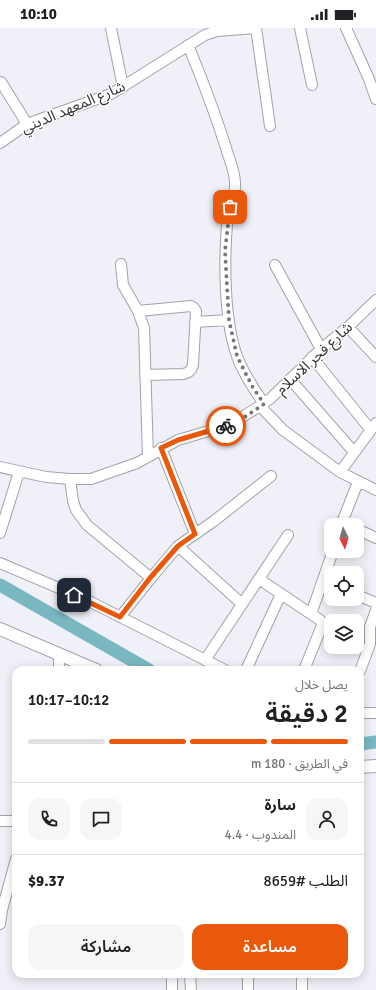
<!DOCTYPE html>
<html lang="ar">
<meta charset="utf-8">
<style>
:root{--surface:#fff;--page:#f6f6f6;--text:#202124;--muted:#757577;--line:#e0e0e0;--accent:#ea580c}
body{margin:0;font-family:Signika,"Noto Sans Arabic",sans-serif;background:var(--page);color:var(--text);direction:rtl;height:100vh;display:flex;flex-direction:column;font-size:15px;white-space:nowrap}
*{box-sizing:border-box;margin:0}
p{font-size:13px;color:var(--muted)}
.icon{flex:none;width:22px;height:22px;fill:none;stroke:currentColor;stroke-width:2;stroke-linecap:round;stroke-linejoin:round}
.map{position:relative;flex:1;overflow:hidden;direction:ltr}
.side{position:absolute;left:12px;top:638px;width:352px;height:312px;display:flex;flex-direction:column;background:var(--surface);border-radius:12px;box-shadow:0 2px 10px #0003;direction:rtl}
.side>*{flex:none}
.needle{width:26px;rotate:175deg}
.tools{position:absolute;left:324px;top:490px;display:grid;gap:8px}
.tools a{display:grid;place-items:center;width:40px;height:40px;border-radius:8px;background:var(--surface);box-shadow:0 2px 10px #0003;font-size:20px}
.pin{position:absolute;display:grid;place-items:center;width:34px;height:34px;color:#fff;margin:-17px;border-radius:8px;box-shadow:0 2px 6px #0006}
.courier{position:absolute;display:grid;place-items:center;width:40px;height:40px;margin:-20px;border:3px solid #ea580c;border-radius:50%;background:#fff;color:#222;box-shadow:0 1px 5px #0007}
.summary em{font-style:normal;font-weight:600}
.summary div{display:flex;flex-direction:column-reverse}
.summary{display:flex;align-items:center;justify-content:space-between;height:68px;padding:0 16px}
h1{font-size:26px;font-weight:600;line-height:30px}
.bar{display:grid;grid-template-columns:repeat(4,1fr);gap:6px 4px;align-content:center;height:48px;padding:0 16px}
.bar i{height:5px;border-radius:3px;background:var(--line)}
.bar .on{background:var(--accent)}
.bar p{grid-column:span 4}
.line{display:flex;align-items:center;gap:10px;padding:0 16px;border-top:1px solid var(--line)}
.line div{flex:1}
.round{display:grid;place-items:center;flex:none;width:42px;height:42px;border-radius:12px;background:var(--page)}
.action{display:flex;gap:8px;margin-top:auto;padding:8px 16px}
.action a{flex:1;height:46px;border-radius:12px;background:var(--accent);color:#fff;font-size:16px;font-weight:600;line-height:46px;text-align:center}
.action a+a{background:var(--page);color:var(--text)}
.status{display:flex;justify-content:space-between;align-items:center;height:28px;padding:0 20px;background:var(--surface);direction:ltr}
.status svg{height:11px;fill:currentColor}
.map>svg:first-child{display:block}
.lines{fill:none;stroke-linecap:round;stroke-linejoin:round}
.canal{stroke:#79b8c1;stroke-width:13}
.minor-casing{stroke:#a2a2aa;stroke-width:12}
.tertiary-casing{stroke:#a2a2aa;stroke-width:14}
.minor{stroke:#fff;stroke-width:10}
.tertiary{stroke:#fff;stroke-width:12}
.done{stroke:#77777c;stroke-width:4;stroke-dasharray:0 7.2}
.route{stroke:#ea580c;stroke-width:5}
.labels{text-anchor:middle;dominant-baseline:central;stroke-width:3;stroke-linejoin:round;paint-order:stroke}
.street-label{font-size:15px;fill:#363639;stroke:#fff}
</style>
<div class="status"><b>10:10</b><svg viewBox="0 0 49 12"><path d="M0 12V9h3v3zM5 12V6h3v6zM10 12V3h3v9zM15 12V0h3v12zM26 1h20v11H26zM47 4h2v5h-2z"/></svg></div>
<div class="map">
<svg width="376" height="962" viewBox="0 0 376 962">
<rect width="100%" height="100%" fill="#f0f0f8"/>
<g class="lines">
<path class="canal" d="M0,557L149,642
M360,716L376,714"/>
<g class="minor-casing">
<path id="minor" d="M111,0L123,59
M256,0L270,98
M300,0L312,57
M346,0L369,51L376,71
M188,17C202,51 215,85 226,120C229,131 235,143 235,155C236,169 228,182 227,196C224,234 224,292 237,328C243,345 254,361 264,376
M1,54L27,96
M0,115L27,96L111,66L205,7L217,3L256,0
M121,236L123,257L138,283L144,300L148,429
M275,237L321,321
M138,283L191,278L194,280L196,283L193,337C191,343 189,345 183,346L145,347
M195,294L229,292
M348,299L376,329
M312,329L370,401
M290,351L354,424
M260,378L283,402L340,444L376,462
M161,420L195,506
M0,439L46,449L70,451H91L137,435L178,412L229,397L260,378L271,370L321,321L348,299L376,272
M340,444L376,395
M70,451L73,473L76,482L87,497L151,550
M341,497L358,454
M357,501L376,510
M0,505L19,444
M178,518L242,576
M0,535L87,572L225,642
M259,551L320,592L322,596L321,600L304,642
M357,567L376,575
M311,586L333,523
M120,589L151,550L178,518L214,493L271,448
M205,632L288,507
M59,642V626
M246,642L281,566
M360,643L370,616V599L376,582
M360,685H376
M0,793H16
M0,896L2,882L16,831
M172,946V962
M190,946L191,962
M248,946V962
M302,946V962"/>
</g>
<g class="tertiary-casing">
<path id="tertiary" d="M0,601L96,642
M360,739L376,738"/>
</g>
<use href="#minor" class="minor"/>
<use href="#tertiary" class="tertiary"/>
</g>
<g class="lines">
<path class="done" d="M226,398L243,390L264,376L252,358L237,328L229,292L225,223L230,179"/>
<path class="route" d="M74,567L120,589L150,550L178,518L195,506L161,420L178,412L226,398"/>
</g>
<g class="labels">
<g class="street-label">
<text transform="translate(73 79) rotate(-23)">شارع المعهد الديني</text>
<text transform="translate(314 330) rotate(-43)">شارع فجر الاسلام</text>
</g>
</g>
</svg>
<div class="tools">
<a><svg class="needle" viewBox="-14 -14 28 28"><path d="M0-13l5 13h-10z" fill="#e53935"/><path d="M0 13l5-13h-10z" fill="#757577"/></svg></a>
<a><svg class="icon" aria-label="locate" viewBox="0 0 24 24"><circle cx="12" cy="12" r="6"/><path d="M12 2v4M12 18v4M2 12h4M18 12h4"/></svg></a>
<a><svg class="icon" aria-label="layers" viewBox="0 0 24 24"><path d="M12 4l9 5-9 5-9-5zM3 14l9 5 9-5"/></svg></a>
</div>
<div class="pin" style="left:230px;top:179px;background:#ea580c"><svg class="icon" aria-label="bag" viewBox="0 0 24 24"><path d="M5 8h14l-1 12H6zM9 8a3 3 0 0 1 6 0"/></svg></div>
<div class="pin" style="left:74px;top:567px;background:#1f2937"><svg class="icon" aria-label="home" viewBox="0 0 24 24"><path d="M3 11l9-7 9 7M6 9v11h12V9"/></svg></div>
<div class="courier" style="left:226px;top:398px"><svg class="icon" aria-label="bike" viewBox="0 0 24 24"><circle cx="6" cy="16" r="4"/><circle cx="18" cy="16" r="4"/><path d="M6 16l4-8h5l3 8M10 8l3 8H6M13 5h3"/></svg></div>
<section class="side">
<div class="summary"><div><h1>2 دقيقة</h1><p>يصل خلال</p></div><em>10:12–10:17</em></div>
<div class="bar"><i class="on"></i><i class="on"></i><i class="on"></i><i></i><p>في الطريق · 180 m</p></div>
<div class="line" style="height:72px"><a class="round"><svg class="icon" aria-label="person" viewBox="0 0 24 24"><circle cx="12" cy="8" r="4"/><path d="M4 21q1-7 8-7t8 7"/></svg></a><div><b>سارة</b><p>المندوب · 4.4</p></div><a class="round"><svg class="icon" aria-label="chat" viewBox="0 0 24 24"><path d="M4 5h16v11H9l-5 4z"/></svg></a><a class="round"><svg class="icon" aria-label="phone" viewBox="0 0 24 24"><path d="M5 4h4l2 5-3 2q2 4 5 5l2-3 5 2v4C11 20 4 13 5 4z"/></svg></a></div>
<div class="line" style="height:52px"><div>الطلب #8659</div><b>$9.37</b></div>
<div class="action"><a>مساعدة</a><a>مشاركة</a></div>
</section>
</div>
